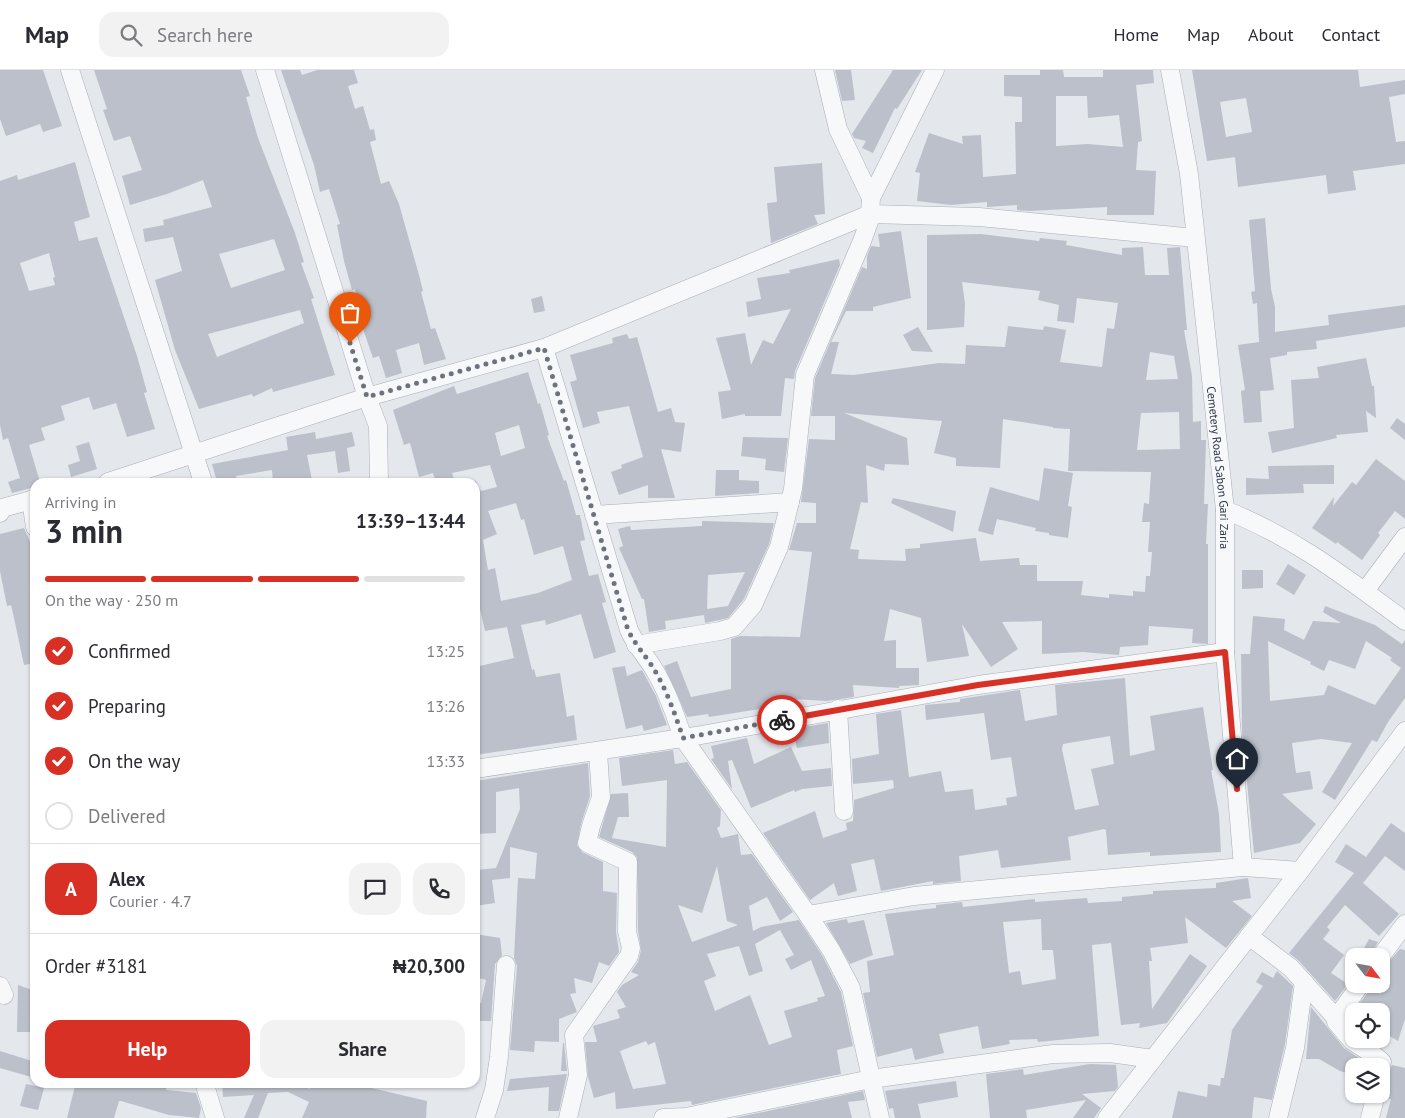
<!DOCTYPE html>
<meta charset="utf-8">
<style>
:root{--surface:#fff;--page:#f2f2f3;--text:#2b2b33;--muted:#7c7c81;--line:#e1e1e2;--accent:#d93025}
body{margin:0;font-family:"PT Sans",sans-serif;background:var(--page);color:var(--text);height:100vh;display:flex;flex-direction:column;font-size:19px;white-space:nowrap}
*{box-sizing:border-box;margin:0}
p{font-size:16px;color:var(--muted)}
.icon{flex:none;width:28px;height:28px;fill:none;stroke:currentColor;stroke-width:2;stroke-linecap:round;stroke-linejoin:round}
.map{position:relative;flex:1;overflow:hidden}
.side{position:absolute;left:30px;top:408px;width:450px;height:610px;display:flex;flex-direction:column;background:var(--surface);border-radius:15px;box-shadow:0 1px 4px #0004}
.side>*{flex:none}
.needle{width:32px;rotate:121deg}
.tools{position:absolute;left:1345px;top:878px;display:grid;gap:10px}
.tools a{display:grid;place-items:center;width:45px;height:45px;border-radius:10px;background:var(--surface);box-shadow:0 1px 4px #0004;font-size:25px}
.pin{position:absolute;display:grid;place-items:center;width:42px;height:42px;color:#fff;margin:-51px -21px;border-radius:50% 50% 50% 0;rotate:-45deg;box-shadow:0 0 5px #0007}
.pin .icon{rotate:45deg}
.courier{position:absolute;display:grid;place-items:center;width:50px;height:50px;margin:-25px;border:4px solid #d93025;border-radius:50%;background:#fff;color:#222;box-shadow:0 1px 6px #0007}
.summary em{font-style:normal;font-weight:700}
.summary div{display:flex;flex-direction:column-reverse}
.summary{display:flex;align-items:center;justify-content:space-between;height:85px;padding:0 15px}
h1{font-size:32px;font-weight:700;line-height:38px}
.bar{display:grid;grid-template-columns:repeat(4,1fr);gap:8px 5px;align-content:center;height:60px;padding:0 15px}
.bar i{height:6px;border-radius:4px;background:var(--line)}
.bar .selected{background:var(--accent)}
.bar p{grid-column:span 4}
.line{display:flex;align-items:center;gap:12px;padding:0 15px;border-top:1px solid var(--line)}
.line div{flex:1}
.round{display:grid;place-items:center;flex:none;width:52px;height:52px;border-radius:15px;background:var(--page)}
ol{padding:0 15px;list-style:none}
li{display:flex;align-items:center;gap:15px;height:55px}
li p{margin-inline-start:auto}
li .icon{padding:5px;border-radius:50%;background:var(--accent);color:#fff;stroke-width:4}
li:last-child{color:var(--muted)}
li i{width:28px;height:28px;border:2px solid var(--line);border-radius:50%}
.button{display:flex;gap:10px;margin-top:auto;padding:10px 15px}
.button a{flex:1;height:58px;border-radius:15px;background:var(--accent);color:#fff;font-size:20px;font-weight:700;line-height:58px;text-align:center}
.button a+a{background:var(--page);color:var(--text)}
header{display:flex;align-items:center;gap:30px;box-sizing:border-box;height:70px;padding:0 25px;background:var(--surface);border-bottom:1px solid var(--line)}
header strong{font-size:24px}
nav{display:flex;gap:28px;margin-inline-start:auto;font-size:18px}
.search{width:350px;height:45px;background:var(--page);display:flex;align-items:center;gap:12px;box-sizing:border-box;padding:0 18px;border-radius:15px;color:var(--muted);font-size:19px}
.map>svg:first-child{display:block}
.building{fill:#bbc0ca;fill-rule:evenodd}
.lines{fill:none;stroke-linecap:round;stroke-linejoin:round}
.minor-casing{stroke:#a9aeb7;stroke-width:19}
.minor{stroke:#f7f8fa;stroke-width:18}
.done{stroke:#6c737f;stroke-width:5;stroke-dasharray:0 9}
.route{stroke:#d93025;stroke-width:6}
.labels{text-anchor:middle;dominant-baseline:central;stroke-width:4;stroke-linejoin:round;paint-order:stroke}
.street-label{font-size:12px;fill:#2b3445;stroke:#f4f6f9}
</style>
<header>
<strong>Map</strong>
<div class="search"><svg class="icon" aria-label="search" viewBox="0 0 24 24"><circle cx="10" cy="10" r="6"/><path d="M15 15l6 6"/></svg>Search here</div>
<nav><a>Home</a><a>Map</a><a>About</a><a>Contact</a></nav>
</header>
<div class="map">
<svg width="1405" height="1048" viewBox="0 0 1405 1048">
<rect width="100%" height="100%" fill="#e4e7ec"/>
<path class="building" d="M0,0H43L62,56L43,62L40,54L6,66L0,49Z
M94,0H241L250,26L246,27L258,68L295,163L304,192L301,193L314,228L311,229L335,305L273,322L272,318L253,327L252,324L199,339L175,280L155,210L182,201L173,167L145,172L143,159L164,155L163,150L212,137L203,110L167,124L130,135L122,106L142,100L130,66L114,71L103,40L107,39ZM274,169L285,200L231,218L219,184ZM300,240L304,253L217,287L208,264Z
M281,0H300L302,5L317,0H354L358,13L348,16L355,39L363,36L370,60L374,59L376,70L370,72L381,114L389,111L399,134L419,205L423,221L421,222L431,259L435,258L446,289L424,295L419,273L396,280L402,303L386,308L379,286L373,288L362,256L364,255L355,219L352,220L344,191L337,155L340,154L329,119L320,122L314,95Z
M835,0H851L855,30L842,31Z
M893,0H922L897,39L895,38L873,83L862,78L866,71L854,68L852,64Z
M1040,0H1063L1064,7H1103V0H1153L1154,13L1136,15L1142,71L1138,72L1136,100L1156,101L1154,145H1107V137L1029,141L1017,140V135L987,137V132L951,135L917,131L920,103L915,102L929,63L963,74L962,66L981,65L983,107L1016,104L1015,52H1022V27L1004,26V5H1040ZM1056,26H1087L1088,48L1119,45L1123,77L1088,74L1056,76Z
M1192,0H1358L1360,17L1405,10V24L1389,27L1396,72L1405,71V94L1353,101L1356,120L1328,124L1326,105L1238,117L1235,87L1207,91ZM1246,28L1252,62L1226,67L1220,32Z
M75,92L90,147L74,152L79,171L97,167L137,286L147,322L144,323L155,359L127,367L116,333L93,340L89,327L61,336L65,350L41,358L45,370L29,375L40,412H35V417L12,423L8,412L20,408L8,368L3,370L0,355V111L17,105L18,110ZM49,183L55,207L53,208L55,215L29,221L20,193Z
M822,93L825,144L814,145L818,154L771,173L767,133L777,132L774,97Z
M1265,148L1271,219L1275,237V262L1329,255L1328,245L1405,235V257L1316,271L1317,279L1287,282V285L1270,288L1274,320L1260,321L1262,352L1244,353L1241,321L1245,320L1238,275L1259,272L1257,233L1253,234L1251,222L1255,221L1249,150Z
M901,161L911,228L873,237V241H846L831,272H839L831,304L854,305L939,293L965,294L966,275L1005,277L1008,256L1043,260L1044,256L1066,260L1060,292L1102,297L1107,258L1114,259L1118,233L1077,228L1074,253L1057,251L1059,235L1038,230L1040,221L962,212L965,234L964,257L927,260V165L981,164L1039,171L1040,168L1067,171L1066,175L1122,185V178L1143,177L1145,205H1169L1167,178L1180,177L1187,260H1184L1192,306L1193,352L1201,351V370H1206L1204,434H1208L1206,474H1208V574L1192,573L1193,559L1149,556L1148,575L1120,577L1119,585L1083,582L1042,584V551L1002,552L1018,579L991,597L962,554L969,586L927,592L921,548L890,539L884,571L896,570V598H919V615L899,616V618L853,615L854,627L827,631L793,629L794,634L760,637V639L709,647L708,644L687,647L664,596L677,591L691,627L731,619V569L740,566L800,567L812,482L789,480L797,453H816V433L801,432L809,369L835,370V346H811L815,308L862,197L867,199V186L871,176L880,177L878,164ZM1150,282L1174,286L1178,309L1146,310ZM1179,342L1180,379L1137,380L1141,343ZM844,343L942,351L934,383L956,388V396L1000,398L1003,349L1053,357V358L1070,359L1068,401L1151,402L1149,434L1144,433L1142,452H1150L1148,482H1152L1150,506H1146L1145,522L1133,521V526L1109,524V528L1081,525L1083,511H1037V495H1020L1019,488L980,491L976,468L920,474V478L905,479L906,491L858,489L859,480L850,479L861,432L868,433L866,395L884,401L885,394L909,395L907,368Z
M839,189L840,195L795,301L794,309L785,308L781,346H745V344L722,349L718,322L731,320L716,268L745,263L751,295L763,270L773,274L791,239L748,247L746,232L761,229L757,208L790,203L789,200Z
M542,226L545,241L534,243L531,229Z
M918,257L933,282L912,281L903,265Z
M627,264L629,269L637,267L658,342L671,338L675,352L685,353L681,382L661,379L675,428H648V415L619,425L611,402L622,398L621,395L643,387L629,336L597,342L600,353L583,358L570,312L577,310L570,285L613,273L612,268Z
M1366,288L1372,316H1374L1376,348L1366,341L1368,362L1336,365L1337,368L1272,383L1268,362L1294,358L1291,310L1319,308L1317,297Z
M528,302L538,334L540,333L549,365L547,366L564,411L566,410L576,445H580L585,470L580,471L589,506L598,504L606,532L602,533L616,582L594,589L581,544L546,555L545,550L521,555L532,600L534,599L536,607L560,603L567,647L574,645L577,670L475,685V597L514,588L507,557L485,561L475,517V410L481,421L497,417L490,395L452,403L455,412H436L433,403L419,407L410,373L404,375L393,340L454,316L457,324ZM519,355L525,378L501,386L495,363ZM516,433L521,450L524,449L534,485L563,476L572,510L538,523L501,531L495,498L488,500L483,470L497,464L488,441Z
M1397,348L1405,354V370L1390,358Z
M315,362L316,369L352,362L355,376L347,378L350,401L338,403L335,381L307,385L312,410L273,412L272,400L236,406L238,412H217L212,394L288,380L286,367Z
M743,367L788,368L784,402L765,400L766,389L741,386Z
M89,372L97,399L71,407L68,395L80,391L76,376Z
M1376,389L1405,411V449L1395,441L1378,463L1380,465L1362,490L1337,472L1336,474L1312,458L1334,427L1333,436L1352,412L1356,415Z
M1334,395V414H1303L1304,423L1246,425V408L1269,409L1268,396Z
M1044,398L1073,403L1068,436L1072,437L1068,468L1049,465V463L1035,461L1036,458L997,449L993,465L978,461L990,417L1039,431Z
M716,400H739V410L759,411V423L715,426Z
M893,428L956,441L953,462L891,433Z
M702,451L774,453L769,474L744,529L728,548L705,553L704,545L665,551L666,559L649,562L644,529H642L619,478L623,476L618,459L630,456L631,460L702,456ZM745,502L728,536L707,539L708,505Z
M24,458L31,474L33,513L35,512V593L24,595L14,548L11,535L7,536L0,501V464Z
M1288,494L1306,505L1294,525L1276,514Z
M1242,500H1263V518L1242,519Z
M1325,536L1375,555L1402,574L1405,570V628L1388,652L1377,672L1372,670L1335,730L1322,722L1352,673L1321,669L1292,673L1296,703L1310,701L1313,719L1282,724L1316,754L1300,773L1254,783L1242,662L1241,584H1250L1253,546L1285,549L1284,560L1304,570L1313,551L1341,553L1323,542ZM1268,571L1311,592L1310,594L1324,601L1329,590L1355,599L1366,571L1392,588L1390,590L1401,598L1375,635L1328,615L1324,625L1270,631Z
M625,596L627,606L642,600L656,626L667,655L644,661L642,655L626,659L612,598Z
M1125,608L1130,686L1155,680L1150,646L1203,637L1213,700H1211L1219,744L1221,782L1150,786V782L1108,785L1106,760L1104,759L1068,767L1071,790L1001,798L998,780L959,786L961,811L933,814V811L881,821L874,789L851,794L857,821L838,826L834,813L810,830L763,763L815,741L823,768L847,760L846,753L853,751L854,730L894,718L893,710L853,714L852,689L879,684L876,644L901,640L909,707L941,701L945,722L973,719L975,740L1007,735L1006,728L1017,726L1011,687L991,690L984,643L926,650L925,635L960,632V629L1020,620L1025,651L1057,645L1055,615ZM1110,666L1114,694L1091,699L1099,735L1075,740L1062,679L1063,674Z
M828,653L829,673L797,678L793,659Z
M747,668L754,694L791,677L802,701L831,698L832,716L802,719L795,722L794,720L751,738L732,690L728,691L732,719L711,689L714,688L711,676Z
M673,680L675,694L687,692L721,740L720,756L717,758L721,768L738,764L741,785L752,784L793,842L780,851L767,827L749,836L753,861L761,857L799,850L822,885L841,922L853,976L837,980L841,1004L692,1035L691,1031L616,1039L615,1022L594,1028L588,1007L585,972H597L593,956L620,948L617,940L626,937L617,922L622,915L639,905L631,902L638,892L641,880L638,860L637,787L632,782L599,767L611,724L628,723L629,747H618L612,768L666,777L667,710L622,716L619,688ZM717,796L727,851L738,855L692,872L678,835L702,843ZM780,860L794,885L785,889L791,900L811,890L825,926L817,928L818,931L784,941L792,967L769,975L750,925L715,941L704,911L716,906L707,884L739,876L749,906L763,901L755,874ZM646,971L648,975L655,972L666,1014L633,1019L620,981Z
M588,693L590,726L581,754L577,775L582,782L603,792V821L617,823L616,861L619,882L609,896L599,892L592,913L574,908L576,923L570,924L577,942L559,949V972L535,971L534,982L510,980L517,896L514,888L518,808L535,809L537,783L510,777V808L492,810L495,833L475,836V818H479L477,800L496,798L520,739L519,718L496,722V763L475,764V711Z
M1391,753L1405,763V801L1385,786L1363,813L1399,844L1379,866L1345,835L1327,857L1330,860L1323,869L1344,885L1331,903L1348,914L1335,931L1299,891L1289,883L1354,803L1335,792L1346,774L1366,787Z
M1248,808L1251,828L1232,831L1252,846L1226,878L1185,847L1188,873L1150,878L1152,891H1149L1152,939L1190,884L1207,896L1167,953L1139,958L1140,953L1121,955L1111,873L1092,875L1099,966L1038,972L1037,969L1009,970L1010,974L982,979L978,956L939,964L944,983L915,990L912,978L877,987L863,923L870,922L867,891L894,885L885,844L936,838V835L962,832L963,837L1035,829V832L1087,828L1088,833L1122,831V827L1153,824V821L1216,818V813ZM1041,849L1042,880H1053L1056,909L1022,915L1020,901L1009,903L1003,852Z
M847,849L848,853L864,850L873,885L850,894L826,853Z
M475,864L500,868L502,885L495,894L491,951H475V933H481L486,910L475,907Z
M1369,869L1378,872L1371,884L1363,880Z
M1400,879L1405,880V949L1398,971L1381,961V941H1354L1371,918L1380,924L1387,894Z
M1277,901L1293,916L1285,974L1272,1030L1254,1027L1252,1048H1172L1178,1021L1207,1027L1208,1014L1220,1016L1221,1008H1224L1232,960L1263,916L1256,912L1262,902L1273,908Z
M18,915L35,921V962H17Z
M1311,937L1344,978L1371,996H1354V1005L1340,1001L1319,989H1306Z
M563,973H564L567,1001H561Z
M0,981L35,992V1008L0,998Z
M1090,994L1116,995L1118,1017L1115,1021L1082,1024L1101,1038L1094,1048H1073L1086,1030L1026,1040L1027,1048H990L986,1004L1023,999L1024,1005Z
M1392,995L1405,998V1048H1386L1391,1029L1386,1028V1021L1382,1015L1384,1006L1389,1003Z
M567,1004L559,1041H548L549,1017L507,1021L510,1009Z
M956,1011L958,1027L918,1034L921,1048H895L893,1038L889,1039L885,1021Z
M76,1012H168L166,1020L196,1023L201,1038L199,1048L169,1045L121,1031H119L114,1048H67Z
M222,1012H296L310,1019V1012L350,1013L427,1031L426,1048H302L309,1032L288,1022L268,1023L258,1048H244L254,1025L223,1027Z
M26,1014L44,1018L38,1040L20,1036Z
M863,1021L865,1030L848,1032L852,1048H734Z"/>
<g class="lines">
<g class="minor-casing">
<g id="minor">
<path d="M70,0L203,412"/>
<path d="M265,0L367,327L378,356L379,412"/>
<path d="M824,0L838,59L871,128"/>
<path id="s1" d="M1170,0L1189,104L1225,440V582L1243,797"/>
<path d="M544,278L629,560C635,574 644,584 652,596C666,618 675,644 683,668L808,845L831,880L851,918L880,1048"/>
<path d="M108,412L367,327L544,278L870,144L871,128L935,0"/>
<path d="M31,430L35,457"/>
<path d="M1225,440C1294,467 1345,507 1405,551"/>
<path d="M0,443L2,438L35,429"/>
<path d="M594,445L790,432"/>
<path d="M1365,521L1405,467"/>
<path d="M636,575L720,561L734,557L753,535L779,477L793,419L805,305L862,171L869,152L870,144L979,147L1195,168"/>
<path d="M838,639L844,741"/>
<path d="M475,699L696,666L978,615L1225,582"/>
<path d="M808,845L914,826L1031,815L1243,797L1300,801"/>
<path d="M1249,866L1291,898L1336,948V952L1352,971L1374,985L1382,992L1381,996"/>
<path d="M1381,886L1405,854"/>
<path d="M0,916L4,925"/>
<path d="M1336,948L1361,914"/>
<path d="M204,1012L215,1048"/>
<path d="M485,1048L494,1020L499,987L506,895"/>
<path d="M568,1048L578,1005L574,965L629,886L631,878L627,861L628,792L587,773L591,756L601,727L598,682"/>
<path d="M663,1048L686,1047L871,1009L1053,984L1110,983L1153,989"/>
<path d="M1107,1048L1300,801L1405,661"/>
<path d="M1278,1048L1295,978L1304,912"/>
<path d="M1370,1048L1376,1024"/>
</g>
</g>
<use href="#minor" class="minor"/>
</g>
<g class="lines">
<path class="done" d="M350,273L367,327L544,278L628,560C635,574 644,584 652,596C666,618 675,644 683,668L782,650"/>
<path class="route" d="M782,650L978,615L1225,582L1237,719"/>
</g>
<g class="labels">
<g class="street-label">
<text stroke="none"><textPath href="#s1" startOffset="401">Cemetery Road Sabon Gari Zaria</textPath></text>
</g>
</g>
</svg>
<div class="tools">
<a><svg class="needle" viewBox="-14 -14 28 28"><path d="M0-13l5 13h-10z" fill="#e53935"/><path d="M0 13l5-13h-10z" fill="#7c7c81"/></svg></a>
<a><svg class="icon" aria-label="locate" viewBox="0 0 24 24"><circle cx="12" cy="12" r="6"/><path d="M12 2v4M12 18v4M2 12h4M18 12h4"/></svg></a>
<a><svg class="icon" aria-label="layers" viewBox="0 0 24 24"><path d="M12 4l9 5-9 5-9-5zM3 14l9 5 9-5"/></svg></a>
</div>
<div class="pin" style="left:350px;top:273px;background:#ea580c"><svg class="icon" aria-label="bag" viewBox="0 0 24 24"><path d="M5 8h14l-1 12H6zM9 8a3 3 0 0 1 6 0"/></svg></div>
<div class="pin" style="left:1237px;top:719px;background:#1f2937"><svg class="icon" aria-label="home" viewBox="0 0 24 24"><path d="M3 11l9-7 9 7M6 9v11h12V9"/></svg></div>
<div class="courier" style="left:782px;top:650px"><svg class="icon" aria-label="bike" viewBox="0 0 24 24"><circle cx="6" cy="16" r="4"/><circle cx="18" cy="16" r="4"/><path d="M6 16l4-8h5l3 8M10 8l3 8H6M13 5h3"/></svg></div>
<section class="side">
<div class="summary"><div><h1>3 min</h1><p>Arriving in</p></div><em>13:39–13:44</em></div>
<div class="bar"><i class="selected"></i><i class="selected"></i><i class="selected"></i><i></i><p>On the way · 250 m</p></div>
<ol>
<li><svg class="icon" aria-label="check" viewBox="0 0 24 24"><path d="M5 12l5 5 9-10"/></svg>Confirmed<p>13:25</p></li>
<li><svg class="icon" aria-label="check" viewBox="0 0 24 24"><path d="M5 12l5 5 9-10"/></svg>Preparing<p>13:26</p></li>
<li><svg class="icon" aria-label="check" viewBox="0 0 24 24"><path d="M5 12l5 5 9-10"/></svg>On the way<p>13:33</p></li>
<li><i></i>Delivered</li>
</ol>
<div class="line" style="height:90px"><b class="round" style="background:var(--accent);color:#fff">A</b><div><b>Alex</b><p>Courier · 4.7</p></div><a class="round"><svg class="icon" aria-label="chat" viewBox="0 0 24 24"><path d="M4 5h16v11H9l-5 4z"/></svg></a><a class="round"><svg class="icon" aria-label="phone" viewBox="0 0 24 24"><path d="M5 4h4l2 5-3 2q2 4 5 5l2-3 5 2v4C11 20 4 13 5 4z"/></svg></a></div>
<div class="line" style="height:65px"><div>Order #3181</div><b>₦20,300</b></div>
<div class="button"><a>Help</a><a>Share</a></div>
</section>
</div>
